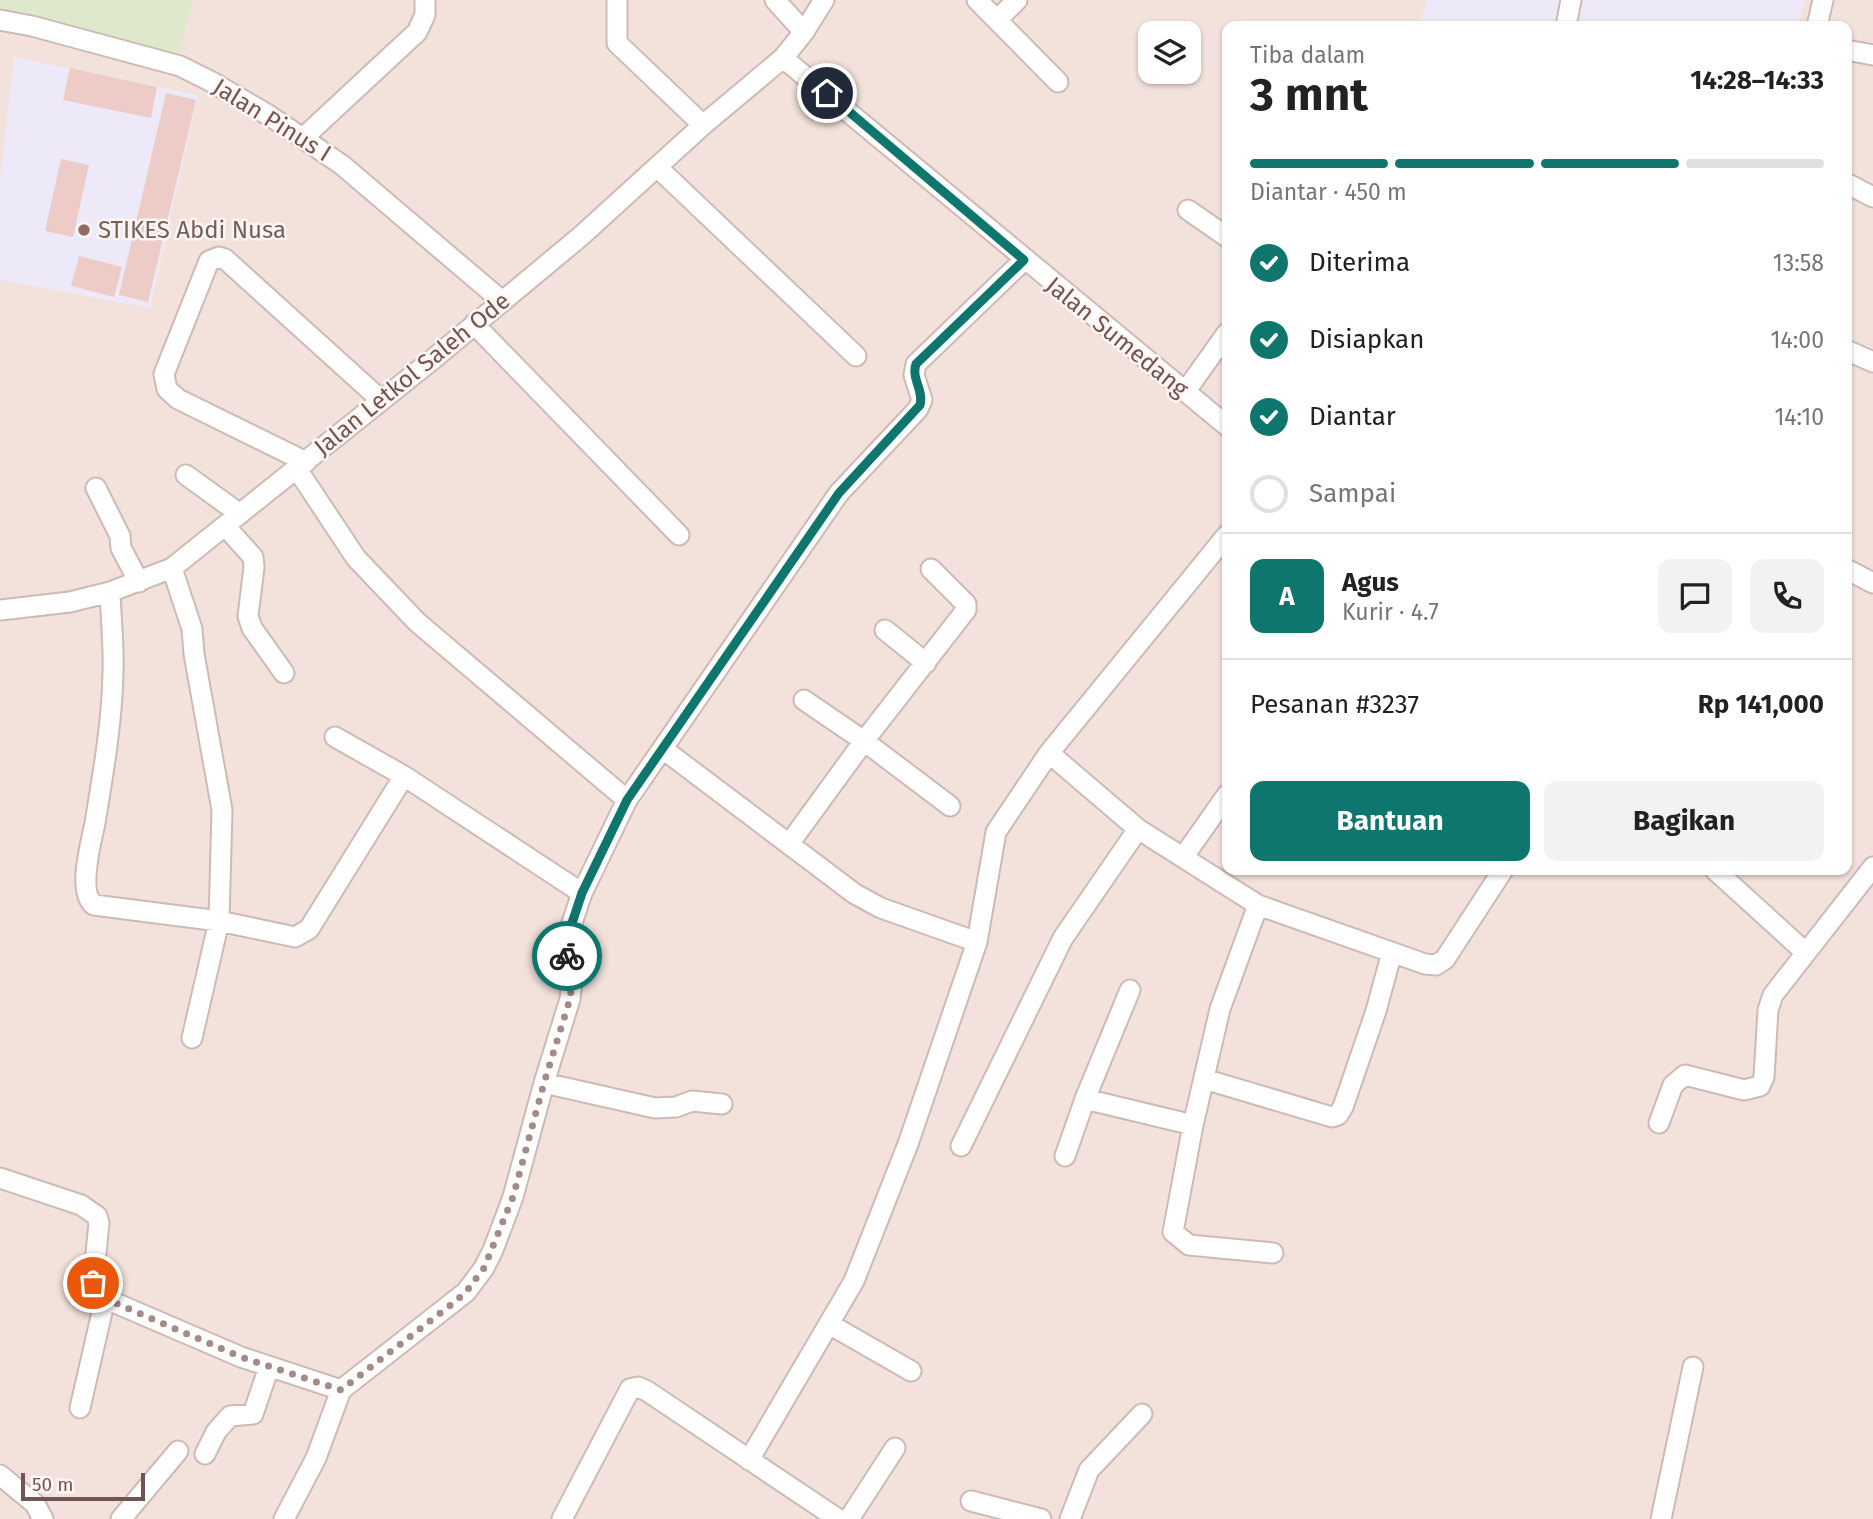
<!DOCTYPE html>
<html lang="id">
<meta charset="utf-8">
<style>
:root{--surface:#fff;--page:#f2f2f2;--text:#222;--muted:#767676;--line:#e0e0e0;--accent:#0f766e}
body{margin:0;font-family:"Fira Sans",sans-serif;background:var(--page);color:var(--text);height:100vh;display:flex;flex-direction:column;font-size:26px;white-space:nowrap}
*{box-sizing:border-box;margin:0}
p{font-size:23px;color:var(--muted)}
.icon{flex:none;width:38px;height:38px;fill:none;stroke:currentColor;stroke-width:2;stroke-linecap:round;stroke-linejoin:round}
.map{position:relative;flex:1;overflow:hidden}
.sheet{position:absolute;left:1222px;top:21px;width:630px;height:854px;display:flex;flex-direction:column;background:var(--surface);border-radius:14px;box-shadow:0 2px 5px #0004}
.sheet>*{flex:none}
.tools{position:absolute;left:1138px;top:21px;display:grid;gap:14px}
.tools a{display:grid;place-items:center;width:63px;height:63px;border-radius:14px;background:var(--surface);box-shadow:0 2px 5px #0004;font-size:35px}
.scale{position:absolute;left:21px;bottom:18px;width:124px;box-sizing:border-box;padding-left:7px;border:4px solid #745451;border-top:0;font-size:19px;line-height:24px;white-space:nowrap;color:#745451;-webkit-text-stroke:5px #fef6f3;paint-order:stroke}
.pin{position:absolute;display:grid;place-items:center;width:60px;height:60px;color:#fff;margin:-30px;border:4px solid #fff;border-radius:50%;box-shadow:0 2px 7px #0007}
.courier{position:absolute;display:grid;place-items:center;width:70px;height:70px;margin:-35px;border:5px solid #0f766e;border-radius:50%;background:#fff;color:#222;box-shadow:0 2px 9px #0007}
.summary em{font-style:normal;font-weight:700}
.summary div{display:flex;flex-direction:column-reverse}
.summary{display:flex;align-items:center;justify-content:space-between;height:119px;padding:0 28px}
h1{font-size:46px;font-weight:700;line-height:52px}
.bar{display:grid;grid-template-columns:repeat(4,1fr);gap:10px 7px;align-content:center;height:84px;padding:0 28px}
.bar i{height:9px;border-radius:5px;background:var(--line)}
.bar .selected{background:var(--accent)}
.bar p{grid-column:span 4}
.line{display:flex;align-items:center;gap:18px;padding:0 28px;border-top:2px solid var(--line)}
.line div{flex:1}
.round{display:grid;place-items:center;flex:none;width:74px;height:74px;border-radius:14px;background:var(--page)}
ol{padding:0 28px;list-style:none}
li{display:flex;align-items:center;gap:21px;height:77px}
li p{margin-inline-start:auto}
li .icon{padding:7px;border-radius:50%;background:var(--accent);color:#fff;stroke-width:4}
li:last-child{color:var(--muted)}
li i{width:38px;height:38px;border:4px solid var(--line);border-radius:50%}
.button{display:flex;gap:14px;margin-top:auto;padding:14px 28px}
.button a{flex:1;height:80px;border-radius:14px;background:var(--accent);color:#fff;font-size:28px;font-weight:700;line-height:80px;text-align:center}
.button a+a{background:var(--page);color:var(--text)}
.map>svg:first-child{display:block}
.residential{fill:#f2e2db;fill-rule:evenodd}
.education{fill:#eee9f8}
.green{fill:#dee8cb}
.building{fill:#edccc7}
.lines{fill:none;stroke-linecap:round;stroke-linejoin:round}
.minor-casing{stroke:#cebab5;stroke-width:23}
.minor{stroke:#fff;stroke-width:19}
.done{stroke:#a38b87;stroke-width:7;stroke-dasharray:0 12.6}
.route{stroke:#0f766e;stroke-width:9}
.education-dot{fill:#8d6e63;stroke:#fef6f3;stroke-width:2.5}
.labels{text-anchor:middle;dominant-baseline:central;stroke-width:5;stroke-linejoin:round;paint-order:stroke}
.street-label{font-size:24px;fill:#745451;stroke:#fef6f3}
.education-label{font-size:24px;fill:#785e54;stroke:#fef6f3;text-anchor:start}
</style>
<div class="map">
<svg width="1873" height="1519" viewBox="0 0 1873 1519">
<rect width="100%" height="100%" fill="#fbf1ec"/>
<path class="residential" d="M0,0H1873V1519H0ZM1227,26H1846V870H1227ZM1150,33H1188V72H1150Z"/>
<path class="education" d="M1427,0H1805L1798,26H1419Z
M14,57L198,95L150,308L0,280V180Z"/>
<path class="green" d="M0,0H192L178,58L0,16Z"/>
<path class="building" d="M70,68L157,87L151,118L63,100Z
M166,93L196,100L148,302L119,295Z
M61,159L89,165L73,237L45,231Z
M79,256L122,267L114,297L71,286Z"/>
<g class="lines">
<g class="minor-casing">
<path id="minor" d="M617,0V43L703,125
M775,0L804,32
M977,0L1058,82
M0,20L32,26L180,66L212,82L270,116L342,165L502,301
M997,20L1017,0
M1566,26L1571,0
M1817,26L1823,0
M1846,50L1873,55
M783,58L1227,426
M303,138L417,32L425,15V0
M657,167L856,356
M1846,183L1873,197
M1188,210L1227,237
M474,324L679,535
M1846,350L1873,362
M1185,392L1227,333
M306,462L178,399L167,389L164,374L209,261L219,257L225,259L381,400
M297,469L356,558L417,622L627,800
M186,475L240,514
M96,488L120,536L121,548L139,582
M225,526L253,557L254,567L248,616L252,628L284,673
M172,568L192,629L194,654L222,810L219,921L192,1038
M1846,569L1873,583
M110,592C111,619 114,647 113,673C112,723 103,774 95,823C91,843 77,892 94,905L219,921L295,937L309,929L404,776L582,893
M0,610L70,602L110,592L172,568L432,360L581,236L703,125L783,58L804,32L824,0
M885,630L926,663
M804,700L864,741L950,806
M335,737L404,776
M663,749L855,894L881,908L977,942
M1049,753L1138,829L1258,905L1425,964L1436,965L1445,959L1503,870
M789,844L864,741L966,610V604L931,569
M1184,856L1227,795
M1715,870L1805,952
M1258,905L1220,1009L1193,1125L1173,1232L1189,1245L1273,1253
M1204,1079L1332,1117L1338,1115L1343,1107L1376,1011L1392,952
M544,1083L655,1108L676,1107L692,1101L722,1104
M1085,1099L1193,1125
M1659,1123L1673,1085L1685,1075L1744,1090L1760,1086L1764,1077L1768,1010L1773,995L1873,867
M961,1146L1063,938L1138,829
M1065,1156L1085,1099L1130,990
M0,1178L81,1205L97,1216L99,1223L92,1293L241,1357L341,1390
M829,1324L911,1371
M80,1408L105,1299
M205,1454L216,1432L230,1416L253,1414L269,1367
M749,1460L854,1281L908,1144L977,942L996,832L1049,753L1227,535
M0,1475L35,1504L43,1519
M971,1501L1041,1519
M121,1519L178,1451
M284,1519L316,1458L341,1390L466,1292L484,1268L493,1250L513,1197L544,1083L570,999L572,980L566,948L568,935L582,893L627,800L839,493L918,409L922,400L914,375L916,364L1024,260
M562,1519L630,1389L638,1387L647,1391L838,1519
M849,1519L895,1448
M1070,1519L1089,1470L1142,1414
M1661,1519L1693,1367"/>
</g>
<use href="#minor" class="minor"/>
</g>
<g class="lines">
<path class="done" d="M93,1283L94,1287L92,1293L241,1357L341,1390L452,1304L466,1292L484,1268L513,1197L544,1083L570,999L572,980L567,956"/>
<path class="route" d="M567,956L568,935L582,893L627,800L839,493L920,405C924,390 911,379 916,364L1024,260L827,93"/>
</g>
<circle class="education-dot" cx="84" cy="230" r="7"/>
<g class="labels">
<g class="street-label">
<text transform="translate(272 120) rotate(32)">Jalan Pinus I</text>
<text transform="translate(1117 337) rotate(39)">Jalan Sumedang</text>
<text transform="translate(412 374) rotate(-39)">Jalan Letkol Saleh Ode</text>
</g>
<g class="education-label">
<text x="98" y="230">STIKES Abdi Nusa</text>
</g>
</g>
</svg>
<div class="tools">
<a><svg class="icon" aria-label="layers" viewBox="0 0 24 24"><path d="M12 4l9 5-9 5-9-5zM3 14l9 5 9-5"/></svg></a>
</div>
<div class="scale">50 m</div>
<div class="pin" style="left:93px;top:1283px;background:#ea580c"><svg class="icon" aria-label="bag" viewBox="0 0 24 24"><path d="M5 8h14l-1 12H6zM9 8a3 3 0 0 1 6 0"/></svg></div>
<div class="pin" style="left:827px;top:93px;background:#1f2937"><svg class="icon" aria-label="home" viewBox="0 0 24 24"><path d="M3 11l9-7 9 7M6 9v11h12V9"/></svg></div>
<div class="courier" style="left:567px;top:956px"><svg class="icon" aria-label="bike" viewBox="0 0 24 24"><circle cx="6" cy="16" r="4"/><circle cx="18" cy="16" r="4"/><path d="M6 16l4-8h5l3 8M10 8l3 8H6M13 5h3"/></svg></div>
<section class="sheet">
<div class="summary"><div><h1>3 mnt</h1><p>Tiba dalam</p></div><em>14:28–14:33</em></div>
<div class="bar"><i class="selected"></i><i class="selected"></i><i class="selected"></i><i></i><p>Diantar · 450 m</p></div>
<ol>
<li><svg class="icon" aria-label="check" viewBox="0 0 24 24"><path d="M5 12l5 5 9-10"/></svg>Diterima<p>13:58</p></li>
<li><svg class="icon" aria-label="check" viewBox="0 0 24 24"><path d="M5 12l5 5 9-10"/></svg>Disiapkan<p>14:00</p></li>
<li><svg class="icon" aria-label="check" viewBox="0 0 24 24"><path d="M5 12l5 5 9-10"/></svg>Diantar<p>14:10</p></li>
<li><i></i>Sampai</li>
</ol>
<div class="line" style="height:126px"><b class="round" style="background:var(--accent);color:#fff">A</b><div><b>Agus</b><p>Kurir · 4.7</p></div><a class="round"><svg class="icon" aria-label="chat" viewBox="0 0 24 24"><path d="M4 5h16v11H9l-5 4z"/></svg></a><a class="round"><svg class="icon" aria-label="phone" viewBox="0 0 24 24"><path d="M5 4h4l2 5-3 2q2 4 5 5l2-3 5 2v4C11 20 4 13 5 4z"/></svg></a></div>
<div class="line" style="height:91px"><div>Pesanan #3237</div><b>Rp 141,000</b></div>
<div class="button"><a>Bantuan</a><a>Bagikan</a></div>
</section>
</div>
